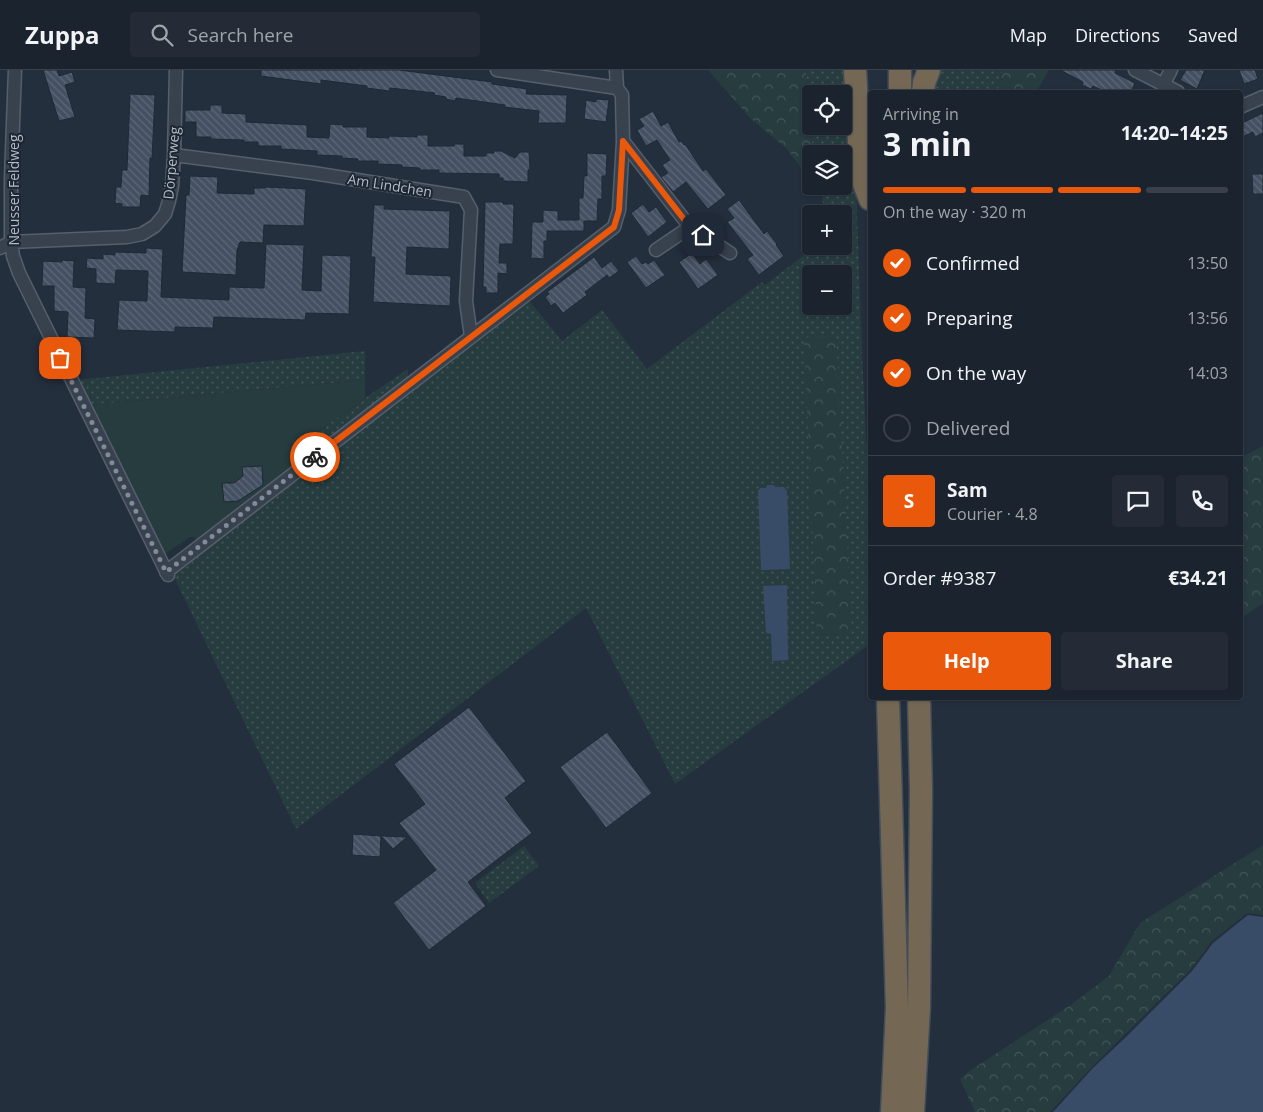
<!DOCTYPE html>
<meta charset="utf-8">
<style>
:root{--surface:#1b232e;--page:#242b36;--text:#f1f3f6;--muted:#a0a4aa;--line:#39404a;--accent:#ea580c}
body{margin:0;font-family:"Open Sans",sans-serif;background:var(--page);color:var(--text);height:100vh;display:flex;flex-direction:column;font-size:19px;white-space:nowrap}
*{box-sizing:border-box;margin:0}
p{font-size:16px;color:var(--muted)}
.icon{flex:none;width:28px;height:28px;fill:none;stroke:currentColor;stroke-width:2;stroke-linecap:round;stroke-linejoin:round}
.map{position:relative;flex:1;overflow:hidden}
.details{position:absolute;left:868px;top:20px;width:375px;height:610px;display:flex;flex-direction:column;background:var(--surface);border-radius:5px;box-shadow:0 1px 4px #0004,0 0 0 1px var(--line)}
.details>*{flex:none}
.fabs{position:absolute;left:802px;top:15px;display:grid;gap:10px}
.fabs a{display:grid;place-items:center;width:50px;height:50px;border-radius:5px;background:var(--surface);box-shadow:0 1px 4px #0004,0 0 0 1px var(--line);font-size:25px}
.pin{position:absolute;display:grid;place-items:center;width:42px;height:42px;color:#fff;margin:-21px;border-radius:10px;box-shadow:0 2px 8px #0006}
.courier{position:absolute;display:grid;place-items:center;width:50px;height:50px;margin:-25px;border:4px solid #ea580c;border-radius:50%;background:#fff;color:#222;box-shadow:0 1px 6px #0007}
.summary em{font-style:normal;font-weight:700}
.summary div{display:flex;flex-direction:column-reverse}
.summary{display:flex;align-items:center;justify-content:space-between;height:85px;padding:0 15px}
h1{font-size:32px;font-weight:700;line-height:38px}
.bar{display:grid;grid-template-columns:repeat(4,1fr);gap:8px 5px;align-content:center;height:60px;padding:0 15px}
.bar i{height:6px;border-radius:4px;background:var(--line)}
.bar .current{background:var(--accent)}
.bar p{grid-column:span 4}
.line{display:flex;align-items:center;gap:12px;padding:0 15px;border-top:1px solid var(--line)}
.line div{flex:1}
.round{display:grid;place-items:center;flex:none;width:52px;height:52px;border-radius:5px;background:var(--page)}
ol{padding:0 15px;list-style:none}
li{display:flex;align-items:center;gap:15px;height:55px}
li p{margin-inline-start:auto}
li .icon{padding:5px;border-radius:50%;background:var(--accent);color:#fff;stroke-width:4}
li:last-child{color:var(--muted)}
li i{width:28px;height:28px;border:2px solid var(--line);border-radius:50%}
.action{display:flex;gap:10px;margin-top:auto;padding:10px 15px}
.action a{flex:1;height:58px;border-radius:5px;background:var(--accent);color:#fff;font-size:20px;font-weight:700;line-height:58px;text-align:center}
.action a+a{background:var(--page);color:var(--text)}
header{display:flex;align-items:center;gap:30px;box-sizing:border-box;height:70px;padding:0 25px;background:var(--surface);border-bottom:1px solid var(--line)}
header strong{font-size:24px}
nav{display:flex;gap:28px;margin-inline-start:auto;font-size:18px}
.search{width:350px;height:45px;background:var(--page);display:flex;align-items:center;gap:12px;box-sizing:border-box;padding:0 18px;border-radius:5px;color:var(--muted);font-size:19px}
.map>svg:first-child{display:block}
.grass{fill:url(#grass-dots);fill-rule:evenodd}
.forest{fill:url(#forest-crowns)}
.pitch{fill:#263c3f}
.water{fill:#394c67}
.building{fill:url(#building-back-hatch);stroke:#1f2835}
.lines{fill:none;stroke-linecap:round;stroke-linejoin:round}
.minor-casing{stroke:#565f6c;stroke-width:15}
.motorway-casing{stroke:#434c59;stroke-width:25}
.minor{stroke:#38414e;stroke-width:12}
.motorway{stroke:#746855;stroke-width:22}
.done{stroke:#828b98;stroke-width:5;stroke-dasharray:0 9}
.route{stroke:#ea580c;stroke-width:6}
.labels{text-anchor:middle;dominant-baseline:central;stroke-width:4;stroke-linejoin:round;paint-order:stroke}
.street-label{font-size:14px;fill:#b4bcc9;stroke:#1d2633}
</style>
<header>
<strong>Zuppa</strong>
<div class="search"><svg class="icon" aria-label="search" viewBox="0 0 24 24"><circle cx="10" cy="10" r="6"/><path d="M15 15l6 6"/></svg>Search here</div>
<nav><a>Map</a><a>Directions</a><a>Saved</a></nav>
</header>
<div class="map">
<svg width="1263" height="1042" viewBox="0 0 1263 1042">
<defs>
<pattern id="grass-dots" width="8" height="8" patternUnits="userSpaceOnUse" patternTransform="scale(1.25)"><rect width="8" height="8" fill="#263c3f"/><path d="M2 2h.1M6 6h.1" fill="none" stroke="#435659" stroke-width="1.8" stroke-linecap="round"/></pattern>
<pattern id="forest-crowns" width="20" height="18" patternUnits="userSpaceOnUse" patternTransform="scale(1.25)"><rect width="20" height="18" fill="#263c3f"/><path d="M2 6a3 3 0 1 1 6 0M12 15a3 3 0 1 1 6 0" fill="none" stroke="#435659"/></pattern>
<pattern id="building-back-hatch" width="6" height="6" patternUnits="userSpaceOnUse" patternTransform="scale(1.25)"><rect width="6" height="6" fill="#455162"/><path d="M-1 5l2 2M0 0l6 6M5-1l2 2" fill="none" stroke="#5d6877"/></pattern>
</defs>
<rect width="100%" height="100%" fill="#242f3e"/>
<path class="grass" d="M806,0H848L853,32L862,285L870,444V574L675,714L586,538L296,759L174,507L177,497L527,228L562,271L602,240L647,299L762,212L765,215L816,176H844V144H824L821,116H844V84H817L808,63ZM811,24H844V56H811ZM811,204H844V236H811Z
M937,0H1003L995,22H931Z
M365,281V310L88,335L76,310Z
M408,299V312L317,381L315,364L365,328Z
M524,776L539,796L489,833L475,813Z"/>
<path class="forest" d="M708,0H806L808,62L817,84H811V111L787,79L750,48Z
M1003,0H1049L1038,19L1035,22H995Z
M836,264L852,563L817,566L804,268Z
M1263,376V533L1240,549V388Z
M1263,775V845L1247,843L1211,872L1190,900L1092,997L1050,1042H975L960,1009L971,1000L1072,934L1109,906L1140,853Z"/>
<path class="pitch" d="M365,310V328L315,364L317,381L198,472L194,467H190L165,484L160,481L88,335Z"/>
<path class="water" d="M767,415H773L776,417H784L787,421L790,499L761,500L758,421L760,418H766Z
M787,515L788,590L772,591L771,564L766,563L763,516Z
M1248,845L1263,847V1042H1053L1093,998L1125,968L1192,901L1213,873Z"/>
<path class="building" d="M43,0H57L59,6L72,2L75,12L65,15L75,47L59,51Z
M261,0H399L492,12V14L527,19L526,24L567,25L566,53H538L539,41L504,37L505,35L456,28L455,31L446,29V27L434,25L435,23L390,18L389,21L367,18V16L321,10V14L261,6Z
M1060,0H1116L1115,3L1135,13L1131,22H1106L1093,16L1091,19L1082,15L1083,12Z
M1186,0H1205L1197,19L1180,10Z
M1239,0H1255L1258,9L1244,14Z
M130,24L155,25L152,89L150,88L149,126L141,125L140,137H122V134L115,133L116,117H121L122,100H127Z
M596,29L609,30L606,52L584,49L586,30L596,32Z
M210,35H222V43L246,44V52L307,55V67L329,68L330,54L343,55V57H367V67L389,68V66L417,67V65H428V76H454V74H464V86H486V83H494V81H501L515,88L520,82H529L530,99L528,100V112L503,111V108H499V104L439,103V100H420V98L402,97V95L378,94V91H358V89L342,88V86L317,85V81L281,79V76H258V72H244V70L211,69V67H196V52H185V40H210Z
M653,41L661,56L668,52L679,72L681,71L684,75L685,74L703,101L706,99L726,125L708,139L686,112L673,122L661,107L668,103L662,95L670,90L657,70L646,76L637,60L644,56L639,49Z
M1263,43V63L1255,67L1253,62L1240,68V54Z
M587,83L607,84L606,106H602V129H598L597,151H584V161H547V171H544V189L531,188L532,152H543V140L558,141V150H579V128H583L584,106H587Z
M1252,104H1263V124H1253Z
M190,106L218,107L217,123L254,124V118H265V117L306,119L304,156L264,155L263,173L240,172L237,180L236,205L182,202L186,125H189Z
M739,130L764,164L767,161L777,174L776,175L784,186L759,205L747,189L753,185L727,152L734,148L727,139Z
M485,132H503V134H514L513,174H500L499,193H507V204L498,203V223H486V217H483Z
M643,134L649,142L656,137L667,152L648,167L631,143Z
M374,135H384V139L450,141L449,179L407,177L406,204L451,206L450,236L373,232L375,187H371Z
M266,174L304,175L302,220L321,221L322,185L351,186L349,244L306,243L305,250L214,247L213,258L175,257V262L117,260L119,230L147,231L148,201L116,200L115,214L96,213V199L86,198L87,188L103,189V184L115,185V182L146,183V178L163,179L161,227L229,230V217L264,218Z
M692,183L700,194L706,189L718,205L698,219L679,192Z
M636,186L642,194L646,192L648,194L654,190L665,205L646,218L627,192Z
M594,187L602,198L611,191L619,201L609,208L607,205L585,222L587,225L563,243L555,233L551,236L545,227L549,224L547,222Z
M62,190L74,191L73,217L86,218L85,248L95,249L94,268L67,267L68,242L54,241V216H42L43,191L62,192Z
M262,396L263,415L238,431L224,432L222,413H234L243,406L242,397Z
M469,637L526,711L505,728L532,763L468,812L486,836L429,880L393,833L436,800L399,753L425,734L394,694Z
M607,662L652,723L606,758L560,697Z
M353,764L381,766L380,787L352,785Z
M381,766L407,767L393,779Z"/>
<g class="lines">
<g class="minor-casing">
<path id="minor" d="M15,0L11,107V172L13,186L19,203L168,505
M497,0L617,18
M1135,0L1178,22
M1163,15L1171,0
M1240,37L1263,27
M623,71L690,157L730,183
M174,85L313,103L464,127L471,140L466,231L471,267
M0,178L11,172L127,167L142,164L155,156L165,144L169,131L172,116L174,85L176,0
M656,180L690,157
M166,502L614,157L619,140L623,71L622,25L617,18L616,0"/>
</g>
<g class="motorway-casing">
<path id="motorway" d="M855,0L861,106L870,129
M900,0V22
M923,22L924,13L929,0
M888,628L897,938L892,1042
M913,1042L919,937L921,720L919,628"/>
</g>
<use href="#minor" class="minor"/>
<use href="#motorway" class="motorway"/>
</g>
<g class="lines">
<path class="done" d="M60,288L166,502L315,387"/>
<path class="route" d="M315,387L614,157L619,140L623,71L690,157L703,165"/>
</g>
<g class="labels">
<g class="street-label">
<text transform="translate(171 93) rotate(-85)">Dörperweg</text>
<text transform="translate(390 115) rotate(9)">Am Lindchen</text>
<text transform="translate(13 120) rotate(-90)">Neusser Feldweg</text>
</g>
</g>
</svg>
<div class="fabs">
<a><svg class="icon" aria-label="locate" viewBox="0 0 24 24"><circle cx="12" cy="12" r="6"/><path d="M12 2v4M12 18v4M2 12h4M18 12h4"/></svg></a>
<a><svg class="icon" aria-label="layers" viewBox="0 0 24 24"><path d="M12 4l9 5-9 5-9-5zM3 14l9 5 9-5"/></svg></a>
<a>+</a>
<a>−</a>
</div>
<div class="pin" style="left:60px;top:288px;background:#ea580c"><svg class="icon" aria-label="bag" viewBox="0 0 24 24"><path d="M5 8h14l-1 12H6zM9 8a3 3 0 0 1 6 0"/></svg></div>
<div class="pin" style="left:703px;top:165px;background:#1f2937"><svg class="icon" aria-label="home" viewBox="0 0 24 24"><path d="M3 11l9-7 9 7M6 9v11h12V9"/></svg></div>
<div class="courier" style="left:315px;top:387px"><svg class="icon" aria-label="bike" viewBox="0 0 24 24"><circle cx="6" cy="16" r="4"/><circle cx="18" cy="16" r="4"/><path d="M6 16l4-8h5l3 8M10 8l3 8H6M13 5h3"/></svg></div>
<section class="details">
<div class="summary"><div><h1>3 min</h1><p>Arriving in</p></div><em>14:20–14:25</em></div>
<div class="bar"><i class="current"></i><i class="current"></i><i class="current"></i><i></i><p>On the way · 320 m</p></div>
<ol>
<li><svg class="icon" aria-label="check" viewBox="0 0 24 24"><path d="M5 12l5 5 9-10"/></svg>Confirmed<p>13:50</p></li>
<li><svg class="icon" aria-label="check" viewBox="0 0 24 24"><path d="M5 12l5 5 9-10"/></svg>Preparing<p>13:56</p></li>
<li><svg class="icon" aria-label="check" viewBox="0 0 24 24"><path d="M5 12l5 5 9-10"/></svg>On the way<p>14:03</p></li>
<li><i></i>Delivered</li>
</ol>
<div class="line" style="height:90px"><b class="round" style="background:var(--accent);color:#fff">S</b><div><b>Sam</b><p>Courier · 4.8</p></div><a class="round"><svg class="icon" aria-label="chat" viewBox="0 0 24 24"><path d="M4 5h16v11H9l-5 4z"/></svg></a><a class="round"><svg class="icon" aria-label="phone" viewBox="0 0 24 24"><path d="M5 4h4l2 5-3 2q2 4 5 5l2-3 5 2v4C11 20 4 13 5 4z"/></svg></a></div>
<div class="line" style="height:65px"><div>Order #9387</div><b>€34.21</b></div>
<div class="action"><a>Help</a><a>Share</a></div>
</section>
</div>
